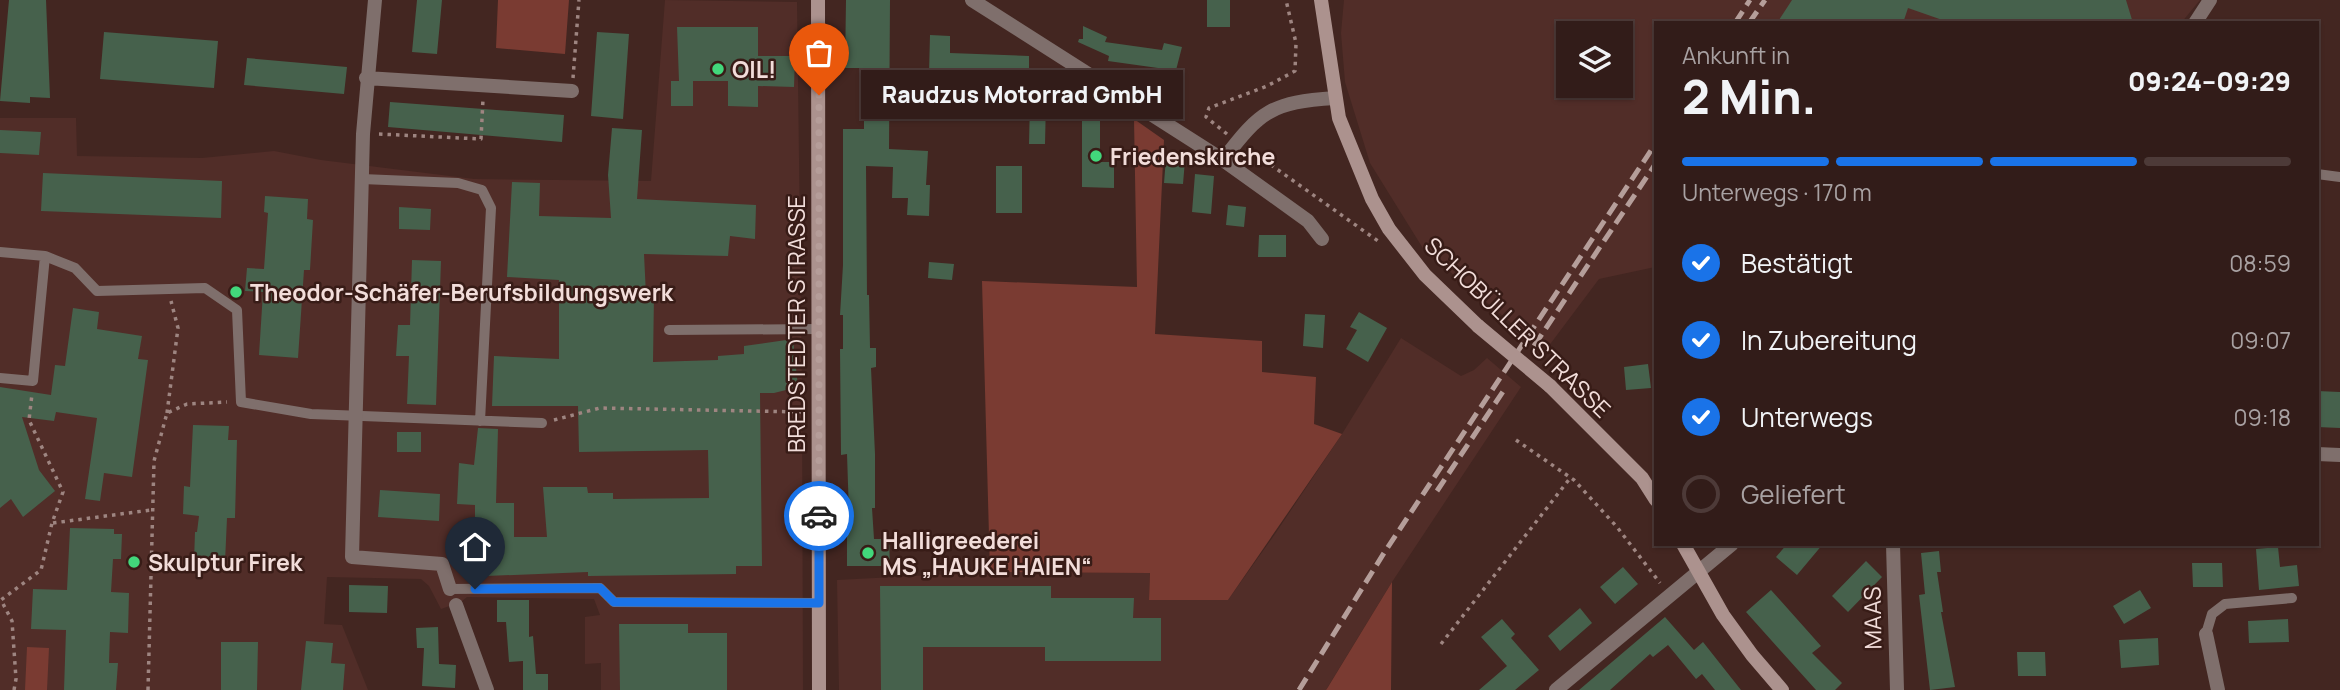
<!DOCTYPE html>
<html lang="de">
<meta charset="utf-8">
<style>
:root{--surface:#321c19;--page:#3a2522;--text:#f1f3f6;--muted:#a8a1a2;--line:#4d3a38;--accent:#1a73e8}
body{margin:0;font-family:Manrope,sans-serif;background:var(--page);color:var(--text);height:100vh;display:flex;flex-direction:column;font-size:26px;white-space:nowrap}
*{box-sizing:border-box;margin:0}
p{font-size:23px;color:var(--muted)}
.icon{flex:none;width:38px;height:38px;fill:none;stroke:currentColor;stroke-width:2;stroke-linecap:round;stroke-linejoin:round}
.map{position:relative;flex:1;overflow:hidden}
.panel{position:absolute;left:1654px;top:21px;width:665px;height:525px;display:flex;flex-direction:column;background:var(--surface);border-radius:0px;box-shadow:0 2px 5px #0004,0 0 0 2px var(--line)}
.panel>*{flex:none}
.fabs{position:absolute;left:1556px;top:21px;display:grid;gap:14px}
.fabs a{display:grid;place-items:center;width:77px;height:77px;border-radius:0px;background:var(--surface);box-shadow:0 2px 5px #0004,0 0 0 2px var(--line);font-size:35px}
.pin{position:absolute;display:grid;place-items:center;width:60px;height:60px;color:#fff;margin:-72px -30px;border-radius:50% 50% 50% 0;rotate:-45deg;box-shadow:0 0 7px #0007}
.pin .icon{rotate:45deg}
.courier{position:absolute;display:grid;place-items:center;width:70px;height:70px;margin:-35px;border:5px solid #1a73e8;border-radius:50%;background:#fff;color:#222;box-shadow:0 2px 9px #0007}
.bubble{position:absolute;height:49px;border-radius:0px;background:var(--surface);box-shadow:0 2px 5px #0004,0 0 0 2px var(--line);font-size:23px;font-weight:800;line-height:49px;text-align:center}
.summary em{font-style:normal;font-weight:800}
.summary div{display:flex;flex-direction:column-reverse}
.summary{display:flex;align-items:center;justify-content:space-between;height:119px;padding:0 28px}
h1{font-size:46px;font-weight:800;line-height:52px}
.bar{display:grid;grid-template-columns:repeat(4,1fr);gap:10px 7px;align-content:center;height:84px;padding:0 28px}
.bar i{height:9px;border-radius:5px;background:var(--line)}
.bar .selected{background:var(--accent)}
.bar p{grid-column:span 4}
ol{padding:0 28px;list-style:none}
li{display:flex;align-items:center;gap:21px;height:77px}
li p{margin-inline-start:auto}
li .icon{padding:7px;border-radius:50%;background:var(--accent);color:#fff;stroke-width:4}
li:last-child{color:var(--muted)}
li i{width:38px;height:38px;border:4px solid var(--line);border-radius:50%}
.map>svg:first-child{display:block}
.built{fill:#512d28;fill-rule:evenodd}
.green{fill:#7a3b32}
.building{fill:#46614c}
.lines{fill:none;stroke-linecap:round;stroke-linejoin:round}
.path{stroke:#9e8581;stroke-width:3.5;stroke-dasharray:3.5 5;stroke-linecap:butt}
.service{stroke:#7f6f6c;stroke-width:10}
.minor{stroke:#7f6f6c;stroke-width:14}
.secondary{stroke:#ac928e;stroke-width:14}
.rail{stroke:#b59e9a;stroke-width:5;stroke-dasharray:14 7;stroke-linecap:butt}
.secondary-bridge{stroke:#ac928e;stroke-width:14}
.done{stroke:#b59d99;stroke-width:7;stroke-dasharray:0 12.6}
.route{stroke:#1a73e8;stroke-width:9}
.poi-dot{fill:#42d77b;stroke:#381c17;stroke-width:2.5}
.labels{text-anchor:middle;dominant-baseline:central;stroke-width:5;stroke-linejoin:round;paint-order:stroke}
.poi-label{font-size:23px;font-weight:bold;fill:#f2ddda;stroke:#381c17;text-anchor:start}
.street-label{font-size:23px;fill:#f2ddda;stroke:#381c17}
</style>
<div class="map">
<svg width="2340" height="690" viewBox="0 0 2340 690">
<rect width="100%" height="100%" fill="#432621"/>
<path class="built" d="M665,0L797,2L802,392L803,690H601V663L585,664V617L600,615L594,599L467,597L461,602L441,609L429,586L421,579L327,577L324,624L342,625L368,690H0V118H76L77,156L202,158L274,151L321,160L474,179L651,181Z
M1344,0H2200L2181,23H1656L1655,267L1599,279L1545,351L1424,250L1370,163L1345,82L1341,33ZM1568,33H1620V86H1568Z
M1401,338L1461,376L1474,370L1487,358L1521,387L1392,582L1326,690H839L837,580L990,572L1150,573L1149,599L1228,600L1275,534L1342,434Z"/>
<path class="green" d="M498,0H569L565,54L496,48Z
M1134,119L1164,140L1155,334L1262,341V372L1316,377L1314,424L1342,434L1228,600H1149L1150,573L990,572L982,281L1137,287Z
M1392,582L1391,690H1326L1328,687Z
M27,647L49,648L47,690H25Z"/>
<path class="building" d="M9,0H46L50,98L30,97V103L0,101Z
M417,0H442L437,54L412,52Z
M846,0H890L889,149L928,151L926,185H930L929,216L907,215L908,198H892L893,167L866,166L867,295H869L870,348H876V367L871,368L875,454V508H872L874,539H889L890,566H847V514H849L847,454L841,455L840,349H843V315H840L843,265V129H864V68H845Z
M1207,0H1230V27H1207Z
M1792,0H2126L2133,23H1951L1908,8L1903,23H1777Z
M1083,26L1107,37L1105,42L1162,50L1164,43L1182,47L1175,74L1158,68L1108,61L1109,56L1078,42L1079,39H1083Z
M677,27H758V56H795L794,87L758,86V107L728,106V81H693V106H671V81H679Z
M104,32L218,41L214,88L100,79Z
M597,32L629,34L623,119L591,116Z
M930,35L950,36V53L1029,56V73L1058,75L1057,102L1046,101L1045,144H1029L1030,100H994V106H969V76L929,74Z
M247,58L347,67L344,94L244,85Z
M390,102L564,115L562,142L388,127Z
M1082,120H1100V162H1114V188L1082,187Z
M612,128L642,130L637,199L756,205L755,239L730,236L728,256L644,254L646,295L654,294L653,362L718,360V356L744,354V346L793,339L798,387L774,393H760L762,566H736V574L588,576V572L486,576V526H475V505L457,504L459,463L474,465L478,428L498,429L496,503H514V537H547L543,487H587L588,493H613V499L709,498L708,450L579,452L578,406H492L494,356L559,359V280L507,277L512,182L540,183L539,216L611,218L608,175Z
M0,130L41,132L39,155L0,153Z
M1166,158L1185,160L1183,184L1164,183Z
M996,166H1022V213H996Z
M43,173L222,181L221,218L41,211Z
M1195,174L1214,176L1211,214L1192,212Z
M265,196L308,199L307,219L313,220L310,270H304L298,358L259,355L263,292L245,291L247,268L264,269L268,213L264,212Z
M1228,205L1246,207L1244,227L1226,225Z
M399,207L431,209L430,230L399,229Z
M1259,235H1286V257H1258Z
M412,260L441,261L436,405L407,404L409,356H396L398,325H410Z
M929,262L954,264L952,280L928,278Z
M73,308L99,312L97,329L142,336L138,359L148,360L132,477L104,473L100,501L85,499L97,418L56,412L54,421L22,417L39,470L55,491L23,517L11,499L0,508V387L51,395L55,365L65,366Z
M1359,312L1387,328L1368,362L1346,349L1357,330L1350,327Z
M1305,314L1325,315L1323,348L1303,346Z
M1648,364L1651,388L1626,390L1624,367Z
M2317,391L2340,392V428L2317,427Z
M193,425L229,426L228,440H237L235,518H227L225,562L194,561L195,532H197L199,516L183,514L184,486L190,487Z
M397,432H421V452H397Z
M380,490L440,494L439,521L378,517Z
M70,528L114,529V534H122L121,559H113L111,592L129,593L128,633L110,632L109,663H118L116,690H64L66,630L31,629L33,589L67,590Z
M1787,544H1823L1797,575L1776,557Z
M2278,547L2280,567L2297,565L2299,586L2259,590L2256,549Z
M1939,551L1941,572H1937L1943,612H1941L1955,687L1930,690L1919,595L1925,594L1921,553Z
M1866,561L1882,577L1848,612L1832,596Z
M2192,563H2222L2223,587H2193Z
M1623,567L1638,584L1615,604L1600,587Z
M349,585L388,586L387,613L349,612Z
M880,586H1051V598H1134L1133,618H1161V661H1045V647H923V690H881Z
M1771,590L1821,646L1812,653L1842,683L1835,690H1816L1746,612Z
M2140,590L2151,608L2124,624L2113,606Z
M497,600H529V637L533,636L536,674H548V690H523V661L509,662L506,622H497Z
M1580,608L1592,623L1560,651L1548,636Z
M1665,617L1694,650L1703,642L1741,690H1715L1702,674L1696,679L1668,645L1653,657L1650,654L1610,690H1579Z
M1502,619L1515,634L1511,638L1539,670L1515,690H1479L1507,666L1481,637Z
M2288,619L2289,642L2249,643L2248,621Z
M619,624H688V633H727V690H620Z
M438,627L439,664L456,665L455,688L422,686L424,648H417L416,628Z
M2158,638L2159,665L2121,668L2119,640Z
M306,641L333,643L331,663L345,664L343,690H301Z
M221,642H258L257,690H221Z
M2017,652H2045L2046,676H2018Z"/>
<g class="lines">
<path class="path" d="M573,78L579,0
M379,134L481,139L483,99
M1227,134L1206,117L1209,108L1267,86L1295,71L1296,43L1286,0
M1250,150L1378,241
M167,413L178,328L171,301
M554,420L600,408L804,412
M1516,440L1574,480L1617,527L1660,583
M53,523L151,510
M1441,644L1571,477
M14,690L16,679L12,621L1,600L41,570L52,523L63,492L29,420L32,394
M148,690L154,461L167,413L187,404L227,402"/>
<path class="service" d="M2317,174L2340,177
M362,179L458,183L482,190L491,208L480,421
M0,252L45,256L33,381L0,378
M45,256L75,268L97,291L205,288L237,310L241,402L311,414L542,423
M669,330L819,329
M450,589L600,588L614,602L819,603
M2206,634L2212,614L2225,604L2292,598"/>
<path class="minor" d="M375,0L363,134L352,557L442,564L450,589
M972,0L1223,160C1260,111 1272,102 1335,98
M2195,23L2210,0
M366,78L572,91
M1223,160L1308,221L1322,239
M2317,454L2340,455
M1893,544L1897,690
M456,605L487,690
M2206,634L2218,690
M1556,690L1732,544"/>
<path class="secondary" d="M818,0L819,690
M1321,0L1339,118L1372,199L1389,229L1425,275L1478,326
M1550,386L1642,478L1656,500
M1683,544L1723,615L1752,655L1782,690"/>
<path class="rail" d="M1735,23L1750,0
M1749,23L1765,0
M1534,346L1656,163
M1437,491L1506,387
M1299,690L1384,553L1656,143"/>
<path class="secondary-bridge" d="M1478,326L1550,386"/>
</g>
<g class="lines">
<path class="done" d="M819,95V516"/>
<path class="route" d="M475,589L600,588L614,602L819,603V516"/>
</g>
<g class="poi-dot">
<circle cx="718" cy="69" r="7"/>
<circle cx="1096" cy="156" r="7"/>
<circle cx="236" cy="292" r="7"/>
<circle cx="868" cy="553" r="7"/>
<circle cx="134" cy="562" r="7"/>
</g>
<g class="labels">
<g class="poi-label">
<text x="732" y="69">OIL!</text>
<text x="1110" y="156">Friedenskirche</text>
<text x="250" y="292">Theodor-Schäfer-Berufsbildungswerk</text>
<text x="882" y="540">Halligreederei<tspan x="882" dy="26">MS „HAUKE HAIEN“</tspan></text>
<text x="148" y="562">Skulptur Firek</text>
</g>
<g class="street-label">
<text transform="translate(796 324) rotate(-90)">BREDSTEDTER STRASSE</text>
<text transform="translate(1518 327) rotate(44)">SCHOBÜLLER STRASSE</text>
<text transform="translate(1872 618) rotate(-91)">MAAS</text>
</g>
</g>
</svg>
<div class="fabs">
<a><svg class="icon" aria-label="layers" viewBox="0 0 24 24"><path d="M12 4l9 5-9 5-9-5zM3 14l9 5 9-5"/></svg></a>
</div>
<div class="pin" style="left:819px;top:95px;background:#ea580c"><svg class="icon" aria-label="bag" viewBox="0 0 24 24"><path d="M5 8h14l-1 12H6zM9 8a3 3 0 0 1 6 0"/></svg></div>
<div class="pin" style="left:475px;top:589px;background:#1f2937"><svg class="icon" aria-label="home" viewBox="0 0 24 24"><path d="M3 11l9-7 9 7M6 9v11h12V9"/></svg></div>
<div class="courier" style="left:819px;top:516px"><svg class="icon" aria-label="car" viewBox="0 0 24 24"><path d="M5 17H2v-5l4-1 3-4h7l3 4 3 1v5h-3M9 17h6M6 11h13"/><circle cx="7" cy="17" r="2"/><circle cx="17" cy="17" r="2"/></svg></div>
<div class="bubble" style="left:861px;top:70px;width:322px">Raudzus Motorrad GmbH</div>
<section class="panel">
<div class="summary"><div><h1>2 Min.</h1><p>Ankunft in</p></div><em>09:24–09:29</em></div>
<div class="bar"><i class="selected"></i><i class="selected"></i><i class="selected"></i><i></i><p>Unterwegs · 170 m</p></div>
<ol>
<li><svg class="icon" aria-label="check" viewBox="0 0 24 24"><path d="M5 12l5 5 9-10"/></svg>Bestätigt<p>08:59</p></li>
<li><svg class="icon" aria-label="check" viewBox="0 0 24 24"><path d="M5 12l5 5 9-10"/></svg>In Zubereitung<p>09:07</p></li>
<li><svg class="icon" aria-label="check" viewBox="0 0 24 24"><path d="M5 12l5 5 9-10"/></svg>Unterwegs<p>09:18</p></li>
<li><i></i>Geliefert</li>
</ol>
</section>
</div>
